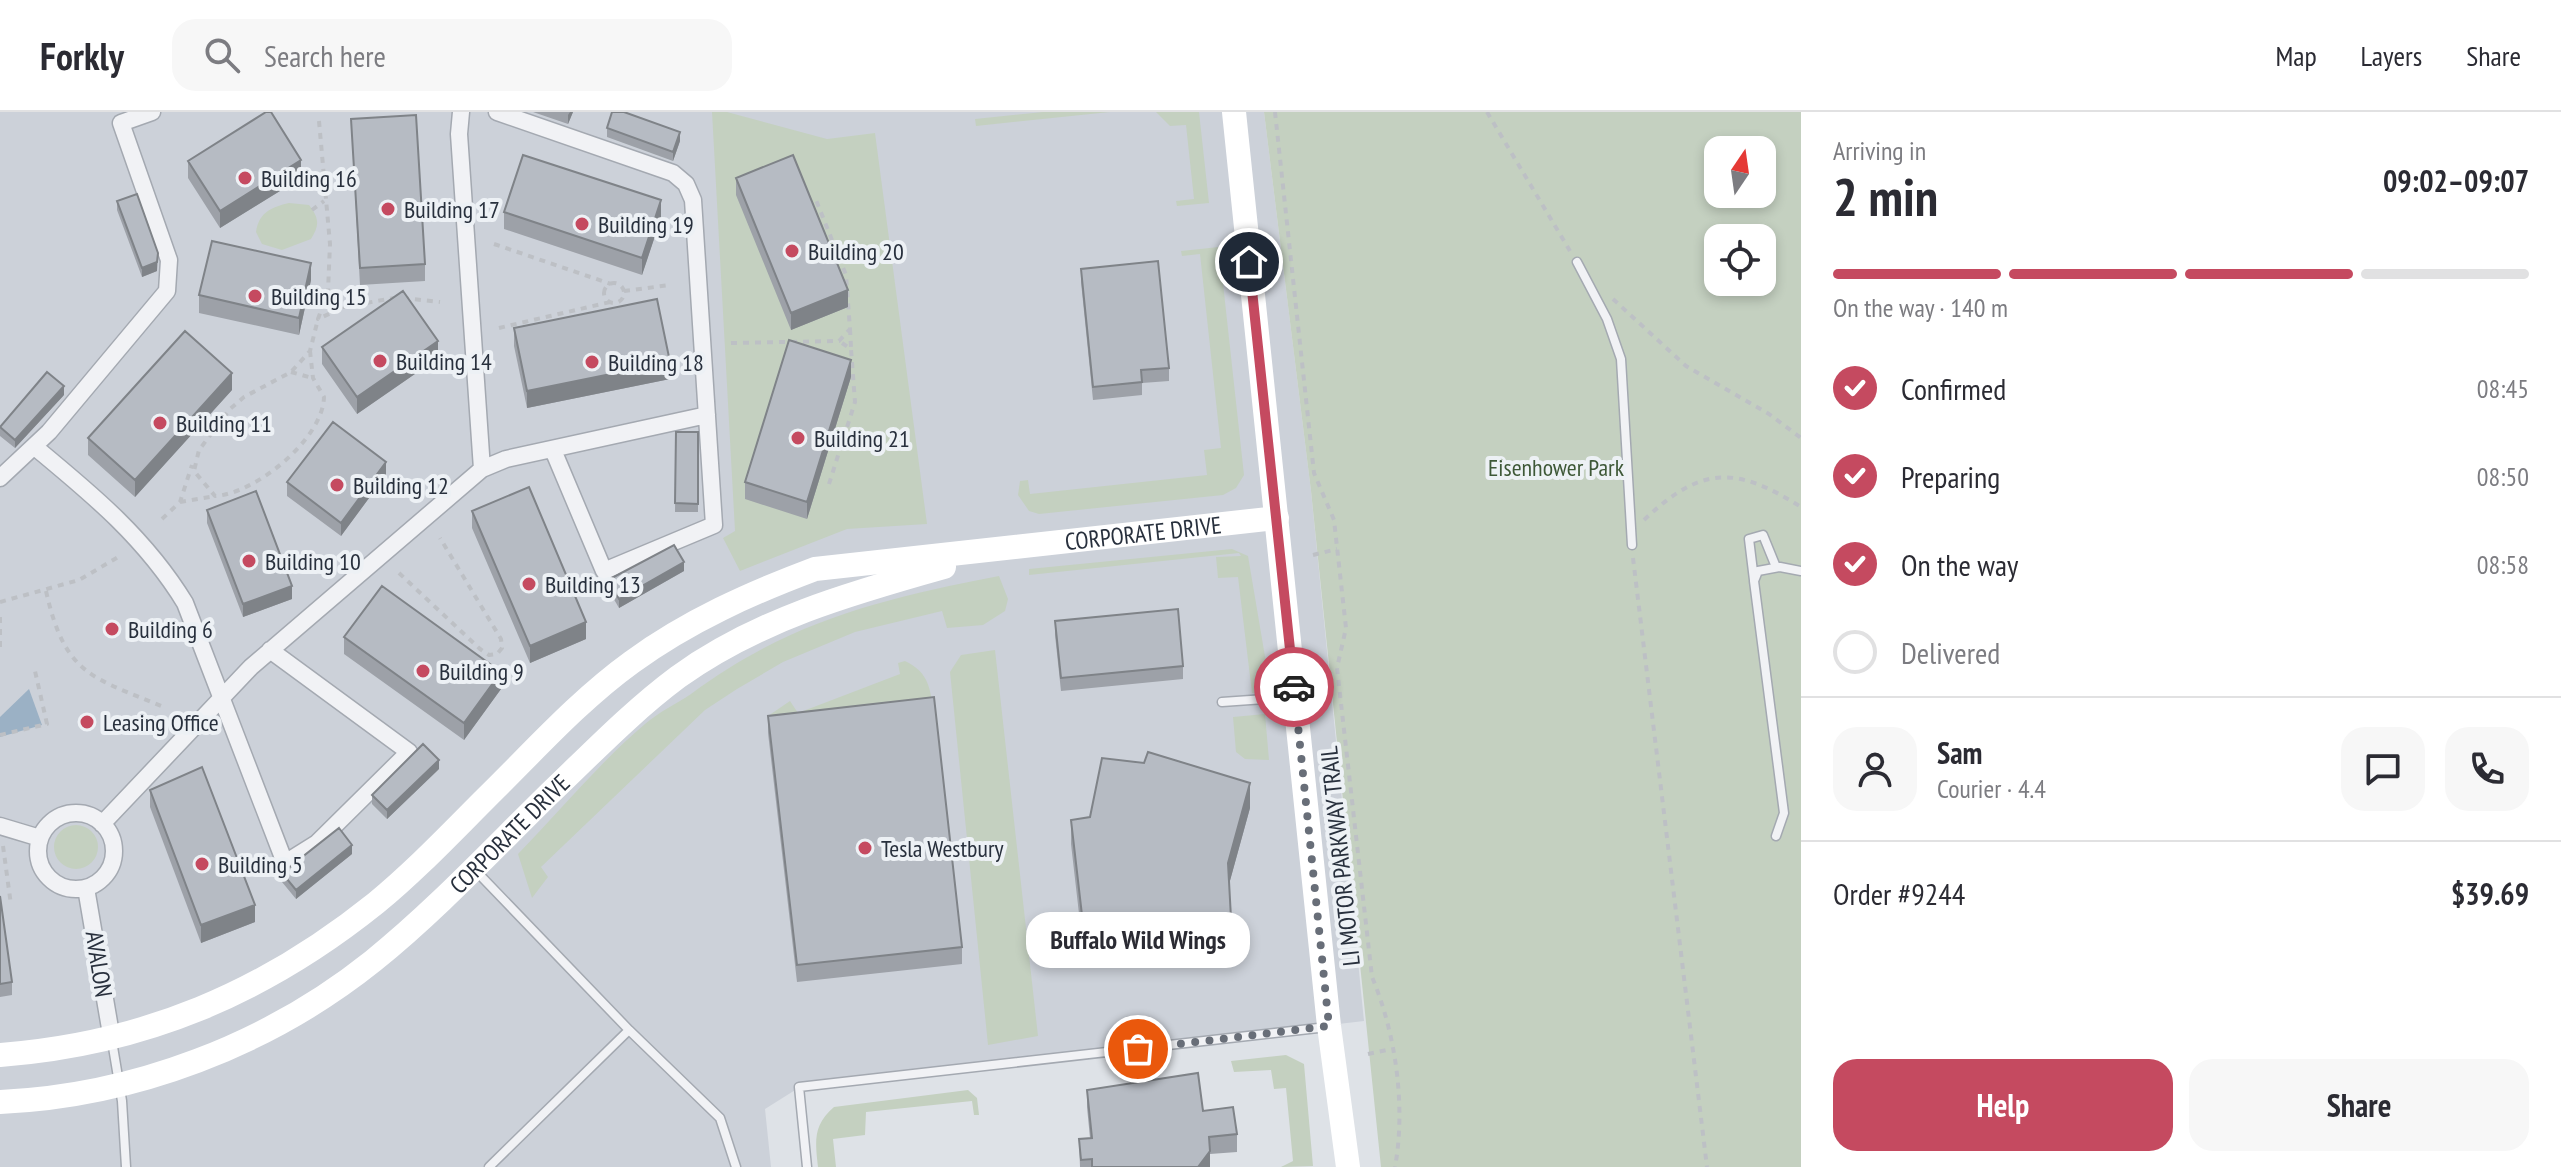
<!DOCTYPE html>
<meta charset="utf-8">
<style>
:root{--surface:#fff;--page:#f7f7f7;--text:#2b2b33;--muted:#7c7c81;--line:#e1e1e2;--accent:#c54a60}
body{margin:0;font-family:"PT Sans Narrow",sans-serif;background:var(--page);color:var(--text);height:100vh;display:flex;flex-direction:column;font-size:30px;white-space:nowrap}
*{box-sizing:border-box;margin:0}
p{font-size:26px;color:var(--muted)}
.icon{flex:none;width:44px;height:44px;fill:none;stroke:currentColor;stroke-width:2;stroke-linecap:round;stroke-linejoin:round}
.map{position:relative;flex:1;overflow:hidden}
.sheet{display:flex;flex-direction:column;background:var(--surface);width:760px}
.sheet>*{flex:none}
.needle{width:52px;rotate:13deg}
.controls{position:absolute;left:1704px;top:24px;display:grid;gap:16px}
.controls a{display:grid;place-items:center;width:72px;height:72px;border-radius:16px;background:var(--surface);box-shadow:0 4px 12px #0003;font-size:40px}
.pin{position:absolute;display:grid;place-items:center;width:68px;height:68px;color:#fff;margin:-34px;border:4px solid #fff;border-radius:50%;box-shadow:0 2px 8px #0007}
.courier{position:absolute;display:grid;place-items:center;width:80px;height:80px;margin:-40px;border:6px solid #c54a60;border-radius:50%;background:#fff;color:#222;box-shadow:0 2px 10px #0007}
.bubble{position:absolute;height:56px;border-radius:24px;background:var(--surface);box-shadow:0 4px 12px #0003;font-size:26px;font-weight:800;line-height:56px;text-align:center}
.summary em{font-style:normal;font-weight:800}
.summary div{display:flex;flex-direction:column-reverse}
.summary{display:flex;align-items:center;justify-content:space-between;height:136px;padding:0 32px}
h1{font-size:52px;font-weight:800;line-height:60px}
.bar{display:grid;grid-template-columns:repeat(4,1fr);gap:12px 8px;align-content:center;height:96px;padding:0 32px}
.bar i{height:10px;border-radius:6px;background:var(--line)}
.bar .on{background:var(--accent)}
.bar p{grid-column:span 4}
.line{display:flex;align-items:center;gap:20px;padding:0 32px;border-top:2px solid var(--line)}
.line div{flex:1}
.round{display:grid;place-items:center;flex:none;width:84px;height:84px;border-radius:24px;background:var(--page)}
ol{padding:0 32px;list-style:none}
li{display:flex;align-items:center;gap:24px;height:88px}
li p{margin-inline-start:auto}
li .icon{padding:8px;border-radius:50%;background:var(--accent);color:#fff;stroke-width:4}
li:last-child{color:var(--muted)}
li i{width:44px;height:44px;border:4px solid var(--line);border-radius:50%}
.button{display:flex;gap:16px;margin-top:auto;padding:16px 32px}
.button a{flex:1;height:92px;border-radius:24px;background:var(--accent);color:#fff;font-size:32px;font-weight:800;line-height:92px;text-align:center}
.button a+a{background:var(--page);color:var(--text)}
header{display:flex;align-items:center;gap:48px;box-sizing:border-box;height:112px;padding:0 40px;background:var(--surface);border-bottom:2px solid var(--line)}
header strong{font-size:38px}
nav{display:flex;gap:44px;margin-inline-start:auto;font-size:28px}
.search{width:560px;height:72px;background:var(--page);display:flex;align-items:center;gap:20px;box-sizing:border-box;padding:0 28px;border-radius:24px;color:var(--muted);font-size:30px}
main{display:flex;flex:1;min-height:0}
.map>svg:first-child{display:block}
.built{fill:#ccd1d9}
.green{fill:#c4d0c0;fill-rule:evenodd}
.water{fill:#9bb1c5}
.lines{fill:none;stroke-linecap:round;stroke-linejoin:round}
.lane-casing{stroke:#a4a9b1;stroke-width:11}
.street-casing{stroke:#a4a9b1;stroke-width:19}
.path{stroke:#bdc0c5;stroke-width:4;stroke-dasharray:6 6;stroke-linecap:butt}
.lane{stroke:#f1f2f5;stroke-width:8}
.street{stroke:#f1f2f5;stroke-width:16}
.secondary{stroke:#fff;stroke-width:24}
.wall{fill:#9da1a8}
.shaded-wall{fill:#7f8388}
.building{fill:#b6bbc3;stroke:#7f8388;stroke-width:2}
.done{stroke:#686e78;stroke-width:8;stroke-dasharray:0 14.4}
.route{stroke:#c54a60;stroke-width:10}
.poi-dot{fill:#c54a60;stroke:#edf1f5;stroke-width:3}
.labels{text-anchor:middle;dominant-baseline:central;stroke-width:8;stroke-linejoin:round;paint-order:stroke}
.poi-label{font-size:24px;fill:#28303d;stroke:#edf1f5;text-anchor:start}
.park-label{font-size:24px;fill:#3e5837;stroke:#edf1f5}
.street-label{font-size:24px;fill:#28303d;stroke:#edf1f5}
</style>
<header>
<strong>Forkly</strong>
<div class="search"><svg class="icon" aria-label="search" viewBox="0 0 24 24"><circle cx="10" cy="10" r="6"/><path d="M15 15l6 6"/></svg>Search here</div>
<nav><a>Map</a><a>Layers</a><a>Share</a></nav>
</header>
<main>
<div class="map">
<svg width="1801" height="1055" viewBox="0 0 1801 1055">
<rect width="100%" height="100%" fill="#dee2e7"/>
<path class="built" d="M0,0H1264L1311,379L1364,909L800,975L765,997L771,1055H0Z"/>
<path class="green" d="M712,0H727L827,27L875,21L927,412L847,417L740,459L723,426L735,419Z
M1043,0H1110L976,14L975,7Z
M1156,0H1199L1209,91L1177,94L1176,89L1194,87L1186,13L1170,14Z
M1264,0H1801V1055H1381L1311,379ZM1718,38H1762V82H1718ZM1718,126H1762V170H1718Z
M289,91L309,93C319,106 320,113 311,127L282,138L262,132L256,120C259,100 272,95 289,91Z
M1219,135L1244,363L1236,376L1223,383L1039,402L1029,399L1018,383L1020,369L1028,368L1030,382L1207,363L1204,338L1221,336L1200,142L1182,144L1181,139Z
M1232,437L1248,444L1271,580L1252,581L1238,465L1218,466L1216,445L1241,444L1239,441L1029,463V457Z
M999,464L1008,487L1005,499L983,513L947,516L942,499L855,520L783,550L737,577L705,598L541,755L548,765L532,786L518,742C560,699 600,650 645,612C659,600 676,592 691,582C789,509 881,487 999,464Z
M995,538L1038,924L988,933L950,560L961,543Z
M905,549C930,561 930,577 934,602L768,621V604L790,589L798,601L900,562L898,551Z
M1265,602L1269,648L1245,647L1236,640L1233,605Z
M54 735a22 22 0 1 1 44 0a22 22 0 1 1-44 0Z
M1286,943L1304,952L1313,1054L1281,1055L1293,1049L1286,976L1274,977L1271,958L1234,960L1231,949Z
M968,978L977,986L979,1003H974L972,989L866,1000L865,1023L833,1027L836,1055H818C815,1029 813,1013 834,995Z"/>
<path class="water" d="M29,577L42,613L0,625V605Z"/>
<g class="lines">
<g class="lane-casing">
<path id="lane" d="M1577,150L1607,207L1621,247L1632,433
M1754,468L1749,427L1763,423L1776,455
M1222,590L1293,585
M1776,724L1784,701L1754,469L1758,459L1780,455L1801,459
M476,759L629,918L720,1006L736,1055
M112,929L122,989L126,1055
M489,1055L629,918
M807,1055L799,975L1327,915"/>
</g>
<g class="street-casing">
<path id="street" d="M461,0L459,22L482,357
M497,0L673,61L686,72L693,88L714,413L604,459L553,338
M36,336C93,383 146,427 185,491L285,751L317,731L409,640L270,538
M0,366L49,320L167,179L169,148L121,11L152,0
M38 739a38 38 0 1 1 76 0a38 38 0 1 1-76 0Z
M102,712L251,555L482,357L506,347L707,303
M0,714L40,726
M86,776L112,928"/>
</g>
<path class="path" d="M1275,0L1314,361L1334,408L1346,516L1337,556L1372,865C1396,922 1406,995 1395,1055
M1487,0L1570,139
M319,9L330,132L328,179L344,195L394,186
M312,98L324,89
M494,132L611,172
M604 181a10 10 0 1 1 20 0a10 10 0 1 1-20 0Z
M328,179L318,207L344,195
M624,179L670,173
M403,186L440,190
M1613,187L1686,254L1769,302L1801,326
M499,216L610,190
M850,217L851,235
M731,231L839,229L850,217L846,163L816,88
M310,239L313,266L324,285C323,327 255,382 215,384L194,359L199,338L230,297L244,285L291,260L310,239L318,207
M291,260L312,266
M829,372L855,290L851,237L839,229
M180,390L215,384
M162,407L180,390L192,353
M1644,408C1702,353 1736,354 1801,395
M1313,443L1337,437
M1633,446L1707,1055
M399,461L480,537L489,543L497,542L502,536L501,527L440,426
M46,479C65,564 92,565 166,596
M0,490L79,468L120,444
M0,505V537
M0,623L47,612L35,559L40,558
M3,734L11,793
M1368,942L1391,937"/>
<use href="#lane" class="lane"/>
<use href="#street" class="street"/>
<g class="secondary">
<path d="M1234,0L1329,914L1348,1055"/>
<path id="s1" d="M0,943C144,932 264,881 376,791C415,759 450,722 486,686C533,640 578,589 632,550C688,509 751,481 815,457L1277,406"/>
<path id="s2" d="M0,990C134,984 268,933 373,849C435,799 491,739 548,683C590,643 631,600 678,565C757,508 851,481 944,455"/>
</g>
</g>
<path class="wall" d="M533,0H573L568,12Z
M351,7L425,152V169L360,173Z
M607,16L680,29L673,49L607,25Z
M188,49L301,66L220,116L188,66Z
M736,66L848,195L791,218L736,83Z
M117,89L157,159L142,165L117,98Z
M504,100L661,106L642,163L504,117Z
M1081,157L1169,256V269L1142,271V283L1093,288L1081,170Z
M311,168L299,223L199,201V183Z
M514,216L670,267L527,296L514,234Z
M322,235L438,246L357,302L322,252Z
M851,265L807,407L745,387V370Z
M232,278L135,385L88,343V326Z
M64,283L15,336L0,324V315Z
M676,320H698V400H675Z
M386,363L341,424L287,384V370Z
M207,398L292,487L243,505L207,411Z
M472,399L586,527L530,551L472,416Z
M684,459L619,496L608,477V468Z
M1055,509L1183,554V567L1061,579L1055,523Z
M344,525L501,577L464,628L344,542Z
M768,604L962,835V852L797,870L768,621Z
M439,657L387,707L372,692V683Z
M150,678L255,810L201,831L150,695Z
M1250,696L1229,772L1231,830L1085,854L1071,732V708Z
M352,742L296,787L282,770V761Z
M0,784L12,870V883L0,885Z
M1087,978L1203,999L1237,1022V1040L1210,1042V1055H1080L1079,1027L1090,1026L1087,995Z"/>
<path class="shaded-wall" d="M570,0H573L568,12V3Z
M680,20V29L673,49V40Z
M301,48V66L220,116V99Z
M661,88V106L642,163V146Z
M158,141L157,159L142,165V156Z
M311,151V168L299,223V206Z
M848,178V195L791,218V201Z
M438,229V246L357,302V285Z
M851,248V265L807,407V390Z
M670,250V267L527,296V279Z
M232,261V278L135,385V368Z
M64,274V283L15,336V328Z
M386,350V363L341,424V411Z
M684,450V459L619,496V487Z
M292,474V487L243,505V492Z
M586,510V527L530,551V534Z
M501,560V577L464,628V611Z
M439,648V657L387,707V698Z
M1250,671V696L1228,776V751Z
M352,733V742L296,787V778Z
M255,793V810L201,831V813Z
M1210,1039V1055H1198Z"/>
<path class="building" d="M266,0H271L301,48L220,99L188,49Z
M612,0H624L680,20L673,40L607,16Z
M416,3L425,152L360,156L351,7Z
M523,43L661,88L642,146L504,100Z
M793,43L848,178L791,201L736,66Z
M137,82L158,141L157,150L142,156L117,89Z
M212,129L311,151L299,206L199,183Z
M1158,149L1169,256L1141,258L1142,270L1093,275L1081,157Z
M403,179L438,229L357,285L322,235Z
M657,187L670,250L527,279L514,216Z
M185,219L232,261L135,368L88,326Z
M789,228L851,248L807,390L745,370Z
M47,260L64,274L15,328L0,315Z
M333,310L386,350L341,411L287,370Z
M676,320H698V392L675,391Z
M529,375L586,510L530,534L472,399Z
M256,379L292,474L243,492L207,398Z
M674,433L684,450L619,487L608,468Z
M382,474L501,560L464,611L344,525Z
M1178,497L1183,554L1061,566L1055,509Z
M934,585L962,835L797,853L768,604Z
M423,632L439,648L387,698L372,683Z
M1148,640L1250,671L1228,751L1231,806L1085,829L1071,708L1090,705L1102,646L1144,651Z
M202,655L255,793L201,813L150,678Z
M339,716L352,733L296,778L282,761Z
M0,784L12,870L0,872Z
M1198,961L1203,999L1233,995L1237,1022L1209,1025L1210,1039L1198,1055H1092V1047L1081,1048L1079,1027L1092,1026L1087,978Z"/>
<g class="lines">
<path class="done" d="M1138,937L1329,914L1294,575"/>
<path class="route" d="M1249,150L1294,575"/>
</g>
<g class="poi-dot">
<circle cx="245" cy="66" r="8"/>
<circle cx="388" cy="97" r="8"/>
<circle cx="582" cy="112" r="8"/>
<circle cx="792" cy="139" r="8"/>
<circle cx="255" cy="184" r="8"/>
<circle cx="380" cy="249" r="8"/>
<circle cx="592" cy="250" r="8"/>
<circle cx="160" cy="311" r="8"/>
<circle cx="798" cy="326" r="8"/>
<circle cx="337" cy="373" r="8"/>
<circle cx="249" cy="449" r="8"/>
<circle cx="529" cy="472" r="8"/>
<circle cx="112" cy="517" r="8"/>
<circle cx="423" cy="559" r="8"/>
<circle cx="87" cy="610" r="8"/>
<circle cx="865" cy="736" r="8"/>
<circle cx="202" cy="752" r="8"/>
</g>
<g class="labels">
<g class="poi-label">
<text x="261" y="66">Building 16</text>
<text x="404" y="97">Building 17</text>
<text x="598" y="112">Building 19</text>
<text x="808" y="139">Building 20</text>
<text x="271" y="184">Building 15</text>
<text x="396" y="249">Building 14</text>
<text x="608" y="250">Building 18</text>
<text x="176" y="311">Building 11</text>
<text x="814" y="326">Building 21</text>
<text x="353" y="373">Building 12</text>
<text x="265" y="449">Building 10</text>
<text x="545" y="472">Building 13</text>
<text x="128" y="517">Building 6</text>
<text x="439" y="559">Building 9</text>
<text x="103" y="610">Leasing Office</text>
<text x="881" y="736">Tesla Westbury</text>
<text x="218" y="752">Building 5</text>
</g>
<g class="park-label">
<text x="1556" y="355">Eisenhower Park</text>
</g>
<g class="street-label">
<text stroke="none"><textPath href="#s1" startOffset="1300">CORPORATE DRIVE</textPath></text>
<text stroke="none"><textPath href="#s2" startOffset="592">CORPORATE DRIVE</textPath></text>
<text transform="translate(1340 744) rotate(-96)">LI MOTOR PARKWAY TRAIL</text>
<text transform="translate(99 852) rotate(81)">AVALON</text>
</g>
</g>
</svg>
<div class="controls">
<a><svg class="needle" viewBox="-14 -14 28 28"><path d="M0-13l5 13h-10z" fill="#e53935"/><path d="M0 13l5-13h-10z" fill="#7c7c81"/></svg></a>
<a><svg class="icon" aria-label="locate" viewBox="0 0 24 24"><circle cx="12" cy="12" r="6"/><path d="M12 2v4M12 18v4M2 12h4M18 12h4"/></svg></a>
</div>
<div class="pin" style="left:1138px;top:937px;background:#ea580c"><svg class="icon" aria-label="bag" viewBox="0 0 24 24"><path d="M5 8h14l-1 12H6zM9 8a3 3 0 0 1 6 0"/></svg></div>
<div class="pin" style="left:1249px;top:150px;background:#1f2937"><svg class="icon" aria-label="home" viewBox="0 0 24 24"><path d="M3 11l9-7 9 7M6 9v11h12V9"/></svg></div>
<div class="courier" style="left:1294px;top:575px"><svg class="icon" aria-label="car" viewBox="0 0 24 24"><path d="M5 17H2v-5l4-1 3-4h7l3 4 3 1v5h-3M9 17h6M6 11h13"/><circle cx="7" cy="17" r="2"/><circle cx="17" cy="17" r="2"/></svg></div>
<div class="bubble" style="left:1026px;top:800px;width:224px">Buffalo Wild Wings</div>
</div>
<section class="sheet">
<div class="summary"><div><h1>2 min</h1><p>Arriving in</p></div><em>09:02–09:07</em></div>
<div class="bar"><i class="on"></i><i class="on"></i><i class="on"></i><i></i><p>On the way · 140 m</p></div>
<ol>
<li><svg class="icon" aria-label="check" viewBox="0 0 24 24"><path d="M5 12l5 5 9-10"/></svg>Confirmed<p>08:45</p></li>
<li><svg class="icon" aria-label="check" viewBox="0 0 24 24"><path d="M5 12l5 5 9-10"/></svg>Preparing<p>08:50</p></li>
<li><svg class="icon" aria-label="check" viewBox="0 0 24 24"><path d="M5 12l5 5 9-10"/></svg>On the way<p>08:58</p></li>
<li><i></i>Delivered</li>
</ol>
<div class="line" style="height:144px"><a class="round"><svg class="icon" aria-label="person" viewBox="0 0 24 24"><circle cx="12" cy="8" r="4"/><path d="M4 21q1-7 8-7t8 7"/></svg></a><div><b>Sam</b><p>Courier · 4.4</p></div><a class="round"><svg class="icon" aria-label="chat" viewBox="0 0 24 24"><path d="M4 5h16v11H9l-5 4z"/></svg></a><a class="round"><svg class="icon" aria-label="phone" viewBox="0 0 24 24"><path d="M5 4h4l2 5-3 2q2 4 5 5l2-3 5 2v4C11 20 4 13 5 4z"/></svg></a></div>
<div class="line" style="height:104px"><div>Order #9244</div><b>$39.69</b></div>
<div class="button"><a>Help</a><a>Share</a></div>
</section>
</main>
